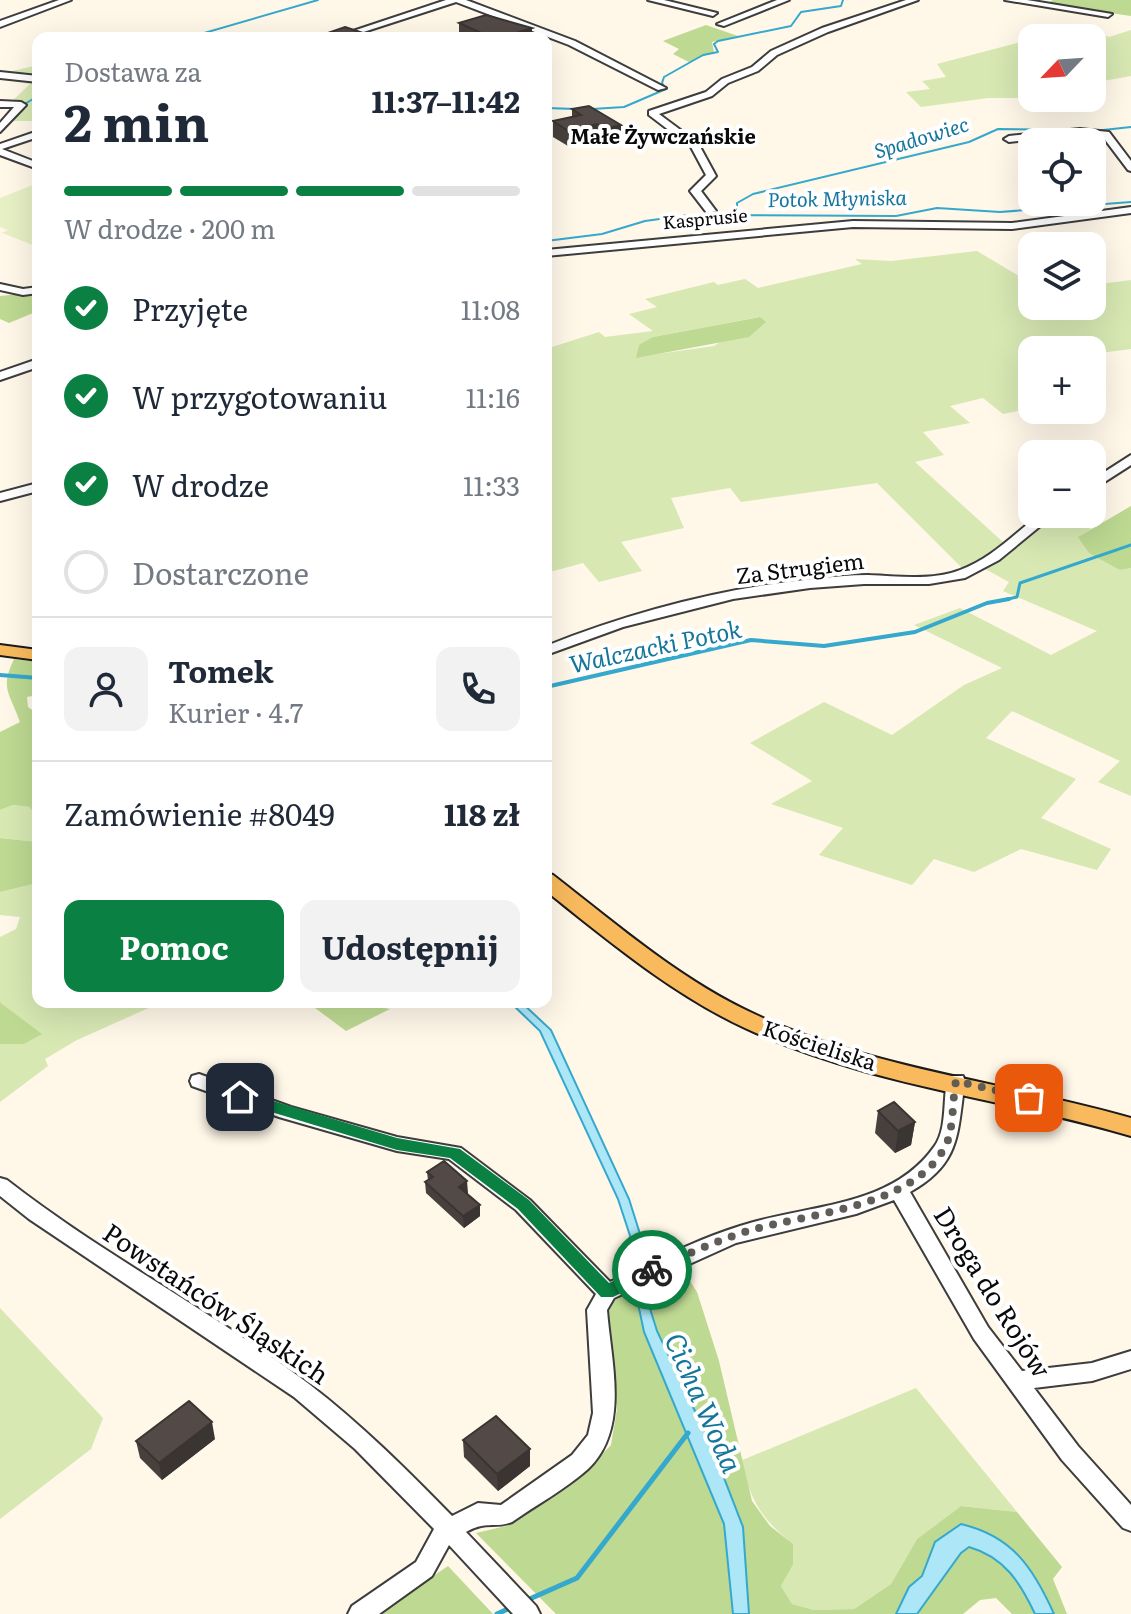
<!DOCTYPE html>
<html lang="pl">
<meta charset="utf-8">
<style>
:root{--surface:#fff;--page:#f2f2f3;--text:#1f2937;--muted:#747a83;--line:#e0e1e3;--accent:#0b8043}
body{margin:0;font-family:Literata,serif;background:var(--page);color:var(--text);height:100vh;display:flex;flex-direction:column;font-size:30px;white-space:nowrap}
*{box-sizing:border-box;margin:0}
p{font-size:26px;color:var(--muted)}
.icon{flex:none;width:44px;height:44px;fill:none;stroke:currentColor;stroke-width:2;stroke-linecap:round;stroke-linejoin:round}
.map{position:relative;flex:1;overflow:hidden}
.side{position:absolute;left:32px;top:32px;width:520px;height:976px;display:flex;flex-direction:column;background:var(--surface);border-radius:16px;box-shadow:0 8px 32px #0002}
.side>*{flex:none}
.needle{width:52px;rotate:245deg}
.controls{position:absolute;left:1018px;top:24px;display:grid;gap:16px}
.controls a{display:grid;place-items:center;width:88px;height:88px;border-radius:16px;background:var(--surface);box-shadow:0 8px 32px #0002;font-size:40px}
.pin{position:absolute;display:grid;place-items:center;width:68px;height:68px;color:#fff;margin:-34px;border-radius:16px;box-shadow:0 4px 12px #0006}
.courier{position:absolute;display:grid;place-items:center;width:80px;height:80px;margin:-40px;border:6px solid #0b8043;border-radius:50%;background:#fff;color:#222;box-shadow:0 2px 10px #0007}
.head em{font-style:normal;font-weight:700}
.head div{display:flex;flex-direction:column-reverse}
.head{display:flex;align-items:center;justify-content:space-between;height:136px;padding:0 32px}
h1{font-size:52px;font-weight:700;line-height:60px}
.bar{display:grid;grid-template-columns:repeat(4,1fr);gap:12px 8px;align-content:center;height:96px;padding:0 32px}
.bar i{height:10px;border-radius:6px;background:var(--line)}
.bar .on{background:var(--accent)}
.bar p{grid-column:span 4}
.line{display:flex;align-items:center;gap:20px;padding:0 32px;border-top:2px solid var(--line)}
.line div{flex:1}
.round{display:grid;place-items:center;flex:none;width:84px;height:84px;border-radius:16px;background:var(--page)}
ol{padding:0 32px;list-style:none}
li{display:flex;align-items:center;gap:24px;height:88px}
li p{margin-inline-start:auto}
li .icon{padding:8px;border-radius:50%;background:var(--accent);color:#fff;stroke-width:4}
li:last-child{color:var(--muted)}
li i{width:44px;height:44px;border:4px solid var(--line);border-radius:50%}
.action{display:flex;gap:16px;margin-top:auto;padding:16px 32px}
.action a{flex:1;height:92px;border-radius:16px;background:var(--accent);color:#fff;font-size:32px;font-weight:700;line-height:92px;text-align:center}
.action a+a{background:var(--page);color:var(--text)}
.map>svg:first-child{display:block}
.green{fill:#d7e8b3;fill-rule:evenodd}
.forest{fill:#bdd992}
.pitch{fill:#e7efc4}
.water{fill:#ade6f6;stroke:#34a8cd;stroke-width:2}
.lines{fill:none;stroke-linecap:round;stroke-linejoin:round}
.stream-far3{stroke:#34a8cd;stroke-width:2}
.stream-far2{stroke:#34a8cd;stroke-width:3}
.stream-far1{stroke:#34a8cd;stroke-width:4}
.stream{stroke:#34a8cd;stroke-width:5}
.minor-casing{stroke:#3d3d3d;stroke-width:4}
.major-casing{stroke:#1b1b1b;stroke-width:4}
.minor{fill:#fff;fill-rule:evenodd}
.major{fill:#f9ba5e;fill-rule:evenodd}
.wall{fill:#47403d}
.shaded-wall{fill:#3a3432}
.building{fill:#534a47;stroke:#3a3432;stroke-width:2}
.route{fill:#0b8043}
.done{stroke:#605d58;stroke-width:8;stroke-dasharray:0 14.4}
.labels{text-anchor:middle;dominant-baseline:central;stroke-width:8;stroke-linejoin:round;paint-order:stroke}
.far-street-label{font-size:18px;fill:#0a0a0a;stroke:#fff}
.far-neighbourhood-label{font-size:20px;font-weight:bold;fill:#0a0a0a;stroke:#fff}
.far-water-label{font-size:20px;font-style:italic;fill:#15769b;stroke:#fff}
.street-label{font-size:22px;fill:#0a0a0a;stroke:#fff}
.water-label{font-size:24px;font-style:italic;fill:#15769b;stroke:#fff}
.near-street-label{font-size:26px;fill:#0a0a0a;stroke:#fff}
.near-water-label{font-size:28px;font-style:italic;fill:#15769b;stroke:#fff}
</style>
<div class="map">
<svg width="1131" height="1614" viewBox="0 0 1131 1614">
<rect width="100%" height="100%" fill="#fff7e8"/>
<path class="green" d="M1131,30V76L1092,83V38H1077L1093,32L1109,37Z
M1032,39V98H1044H988L921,107L906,92L930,89L922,81L946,77L937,64Z
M38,65V121H7L20,105L9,104L30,84L0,79V74Z
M977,251L1022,278L1019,280L1032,292V306H1092V285L1131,280V349L1092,354V350H1032V408L1003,414L983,398L950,406L970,423L923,432L944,455L915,462L1004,543L990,556L963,569L877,483L741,502L730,488L671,498L684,528L621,542L642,571L599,582L583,563L546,573V349L599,332L605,337L653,331L629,314L657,307L645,299L714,282L718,285L745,279L758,288L862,264L855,259L891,261ZM759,317L714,346L636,357L653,337Z
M1056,514L1091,529L1079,537L1120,570L1131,568V796L1098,782L1120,761L1012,711L986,738L1076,779L1041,818L1111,849L1097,870L1021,849L974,872L934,859L912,885L819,855L843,828L771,804L812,781L750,743L824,702L892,735L964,685L1002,668L914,625L960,608L1051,655L1097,631L1003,591L1009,582L985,569Z
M13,805L29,807L38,817V842L0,838V810Z
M38,883V1002H162L77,1040L45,1059L48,1066L0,1102V1044H24L0,1002V937L16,929L20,917L0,915V892Z
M0,1308L103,1418L91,1449L0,1519Z
M916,1388L1017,1512L961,1506L917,1539L891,1584L854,1609L814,1610L792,1604L781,1586L793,1565V1544C760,1518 752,1501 740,1461Z"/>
<path class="forest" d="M1053,0H1131V16L1046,4Z
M706,25L738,36L712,42L714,52L689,62L673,54L679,49L663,41Z
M38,292V311L9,323L0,319V296Z
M760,317L766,322L749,337L636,358L639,345L653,337Z
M1131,506V568L1120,570L1089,553L1078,537Z
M14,659L38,662V695L27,697L28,707L38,714V817L29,807L13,805L0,810V732L20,722C9,691 0,689 14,659Z
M0,838L38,842V883L0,892Z
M0,1002L2,1004L42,1034L24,1044H0Z
M307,1002H348L390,1009L346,1031Z
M680,1265L697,1292L719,1361L752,1501L770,1526L793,1544V1565L781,1586L792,1604L814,1610L854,1609L891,1584L917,1539L961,1506L1017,1512L1062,1567L1053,1579L1067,1614H1012L996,1598L980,1600L963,1614H556L476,1533L506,1526L584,1473L611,1445L617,1409L605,1320L614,1299Z
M448,1566L493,1614H377Z"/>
<path class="pitch" d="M38,183V247L2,233L8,230L0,227V198Z"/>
<path class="water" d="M499,1002H521L551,1030L629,1199L646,1253L647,1299L657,1331L712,1447L743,1527L749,1614H733L724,1524L644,1332L636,1294L635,1251L618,1199L540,1031L513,1005Z
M961,1524C1012,1536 1033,1567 1054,1614H1035C1020,1582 1004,1557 969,1547L961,1553L917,1614H896L909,1587L922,1576L935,1542Z"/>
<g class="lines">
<path class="stream-far3" d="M187,38L318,0
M23,105L38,96
M546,108L576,109
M592,109L624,107L666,89L662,83L664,77L703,55L718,52L714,44L718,41L791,26L801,12L841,6L843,0
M1094,131L1131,127
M737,216V203L753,194L969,142L998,129L1077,130
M546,241L602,234L645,221L689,215L896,216L937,208L1000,212L1131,202"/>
<path class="stream-far2" d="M999,601L1017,597L1020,583L1131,545"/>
<path class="stream-far1" d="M0,675L38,678
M546,687L751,640L824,646L915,632L987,603L1009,599"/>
<path class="stream" d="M525,1601L577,1578L688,1433
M497,1614L510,1608"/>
<g class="minor-casing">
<path id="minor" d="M59,0H71L0,27V21Z
M446,0H466L575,41L666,88L658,90L569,45L456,2L345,38H332Z
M648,0H664L717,13L713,16Z
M777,0H789L724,26L717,24Z
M906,0H918L828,32L777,55L758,71L728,83L712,96L659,114L698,143L716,176L701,191L716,211L707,213L690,191L706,175L691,147L649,115V111L706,92L722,79L752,67L771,51L822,28Z
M1005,0H1027L1112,14L1108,17Z
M0,72L38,76V82L0,78Z
M0,101L21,102L26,105L0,132V123L14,107H0Z
M1080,129L1109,132L1131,161V171L1128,170L1103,137L1080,135L1009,142L1004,139L1009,136Z
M38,131V137L2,149L38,163V169L0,155V144Z
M1131,207V213L1012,229L853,227L546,256V250L853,221L1012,223Z
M0,284L23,289L38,287V293L23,295L0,290Z
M38,359V367L0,380V372Z
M1131,455V465L1092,490V480Z
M38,483V491L0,501V493Z
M1040,514H1055L999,560L965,578L929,584H864L810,588L733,599L623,627L546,655V646C632,612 722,588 813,579C832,577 850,575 868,575C898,576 931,581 960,570C991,559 1014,534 1040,514Z
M199,1074L291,1107L397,1137L461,1148L530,1200L610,1282C653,1262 695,1240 740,1226C806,1204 890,1209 934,1147C947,1130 943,1101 947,1081L949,1076H963L965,1081C957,1132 962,1163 910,1192L988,1327L1022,1371L1092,1363L1131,1351V1369L1092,1381L1034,1388L1078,1446L1131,1505V1531L1123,1528L1062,1460L974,1339L894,1200L856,1214L736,1243L614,1298L607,1310C611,1362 630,1429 588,1469C566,1489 536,1505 512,1522C493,1529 487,1520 466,1532L536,1606L540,1614H513L449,1545L432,1576L379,1614H348L352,1606L416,1562L434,1529L355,1449L294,1397L29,1219L0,1196V1178L7,1180C103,1255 212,1311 309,1384C361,1424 407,1470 452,1516L478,1503L501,1505L572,1455L588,1435L593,1413L587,1310L596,1294L516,1210L449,1159L397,1151L279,1117L192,1086L190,1081L192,1076Z"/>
</g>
<g class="major-casing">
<path id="major" d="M0,645L38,650V660L0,655Z
M546,873L553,875C620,927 685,984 763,1018C879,1070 1010,1083 1131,1118V1136C1004,1098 866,1085 745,1028C672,994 609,941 546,891Z"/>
</g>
<use href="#minor" class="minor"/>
<use href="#major" class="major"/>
</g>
<path class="wall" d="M459,23L532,28V38H466L459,35Z
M572,109L621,125V141L604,145L597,140L568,146L553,137V121L572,117Z
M878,1111L915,1122L911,1145L895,1153L875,1133Z
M427,1172L467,1181V1193L480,1205V1216L464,1228L426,1193L425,1182L428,1180Z
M215,1439L162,1480L140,1458L136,1441Z
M463,1440L530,1466L498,1491L464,1457Z"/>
<path class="shaded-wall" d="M532,28V38H500Z
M597,124V140L568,146V131Z
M621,125V141L604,145V129Z
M915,1122L911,1145L895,1153L898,1131Z
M467,1181L468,1193L460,1198L459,1187Z
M480,1205V1216L464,1228L463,1216Z
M212,1422L215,1439L162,1480L159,1463Z
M530,1449V1466L498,1491L497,1474Z"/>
<path class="building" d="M486,15L532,28L500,38H492L459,23Z
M345,27L369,35L360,38H320L316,37Z
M589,106L621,125L604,129L597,124L568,131L553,121L581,115L572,109Z
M894,1102L915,1122L898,1131L878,1111Z
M444,1161L467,1181L459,1187L480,1205L463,1216L425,1182L433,1177L427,1172Z
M189,1401L212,1422L159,1463L136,1441Z
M496,1416L530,1449L497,1474L463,1440Z"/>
<path class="route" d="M240,1091L397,1138L460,1149L529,1200L609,1283L652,1264L661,1270L658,1275L613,1297H601L518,1209L450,1158L397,1150L235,1101L232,1097Z"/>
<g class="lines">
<path class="done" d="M652,1270C683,1256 716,1241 748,1231C808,1213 912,1208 945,1147C954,1131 952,1100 956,1081L1029,1098"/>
</g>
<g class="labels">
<g class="far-street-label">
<text transform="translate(705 218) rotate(-5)">Kasprusie</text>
</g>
<g class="far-neighbourhood-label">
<text x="663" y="135">Małe Żywczańskie</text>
</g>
<g class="far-water-label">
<text transform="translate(921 136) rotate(-17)">Spadowiec</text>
<text transform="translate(837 197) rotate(-1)">Potok Młyniska</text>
</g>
<g class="street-label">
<text transform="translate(800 567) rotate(-7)">Za Strugiem</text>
<text transform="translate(820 1044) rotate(18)">Kościeliska</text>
</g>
<g class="water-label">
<text transform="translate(655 645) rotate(-12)">Walczacki Potok</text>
</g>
<g class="near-street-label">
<text transform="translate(994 1291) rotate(58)">Droga do Rojów</text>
<text transform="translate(217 1302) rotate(34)">Powstańców Śląskich</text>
</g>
<g class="near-water-label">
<text transform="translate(705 1402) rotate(66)">Cicha Woda</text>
</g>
</g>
</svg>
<div class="controls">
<a><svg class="needle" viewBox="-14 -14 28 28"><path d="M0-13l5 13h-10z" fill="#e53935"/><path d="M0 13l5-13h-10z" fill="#747a83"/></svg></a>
<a><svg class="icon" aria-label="locate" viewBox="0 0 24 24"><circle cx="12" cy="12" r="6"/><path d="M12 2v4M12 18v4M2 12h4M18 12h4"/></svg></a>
<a><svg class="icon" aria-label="layers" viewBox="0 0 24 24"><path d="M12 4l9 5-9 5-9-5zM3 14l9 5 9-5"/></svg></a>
<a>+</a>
<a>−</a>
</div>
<div class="pin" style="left:1029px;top:1098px;background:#ea580c"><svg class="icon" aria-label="bag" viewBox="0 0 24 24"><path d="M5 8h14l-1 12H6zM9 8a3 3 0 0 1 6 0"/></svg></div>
<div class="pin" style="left:240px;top:1097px;background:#1f2937"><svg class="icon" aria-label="home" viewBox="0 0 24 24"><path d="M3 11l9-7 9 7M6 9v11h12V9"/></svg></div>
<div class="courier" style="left:652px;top:1270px"><svg class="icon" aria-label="bike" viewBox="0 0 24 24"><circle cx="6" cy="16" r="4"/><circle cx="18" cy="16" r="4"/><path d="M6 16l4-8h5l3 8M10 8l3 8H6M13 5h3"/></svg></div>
<section class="side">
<div class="head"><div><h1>2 min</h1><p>Dostawa za</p></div><em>11:37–11:42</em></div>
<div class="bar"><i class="on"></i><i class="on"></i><i class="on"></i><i></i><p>W drodze · 200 m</p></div>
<ol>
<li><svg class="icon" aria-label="check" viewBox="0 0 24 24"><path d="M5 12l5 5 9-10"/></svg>Przyjęte<p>11:08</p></li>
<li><svg class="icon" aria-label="check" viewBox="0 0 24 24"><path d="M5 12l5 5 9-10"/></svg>W przygotowaniu<p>11:16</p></li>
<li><svg class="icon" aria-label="check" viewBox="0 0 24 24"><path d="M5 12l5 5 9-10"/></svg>W drodze<p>11:33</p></li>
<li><i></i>Dostarczone</li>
</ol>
<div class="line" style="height:144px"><a class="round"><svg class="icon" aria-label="person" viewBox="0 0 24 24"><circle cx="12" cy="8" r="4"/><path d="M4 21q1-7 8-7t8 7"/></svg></a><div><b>Tomek</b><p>Kurier · 4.7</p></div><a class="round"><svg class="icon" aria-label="phone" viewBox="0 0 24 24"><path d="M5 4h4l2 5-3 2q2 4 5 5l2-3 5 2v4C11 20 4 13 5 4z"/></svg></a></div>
<div class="line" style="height:104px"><div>Zamówienie #8049</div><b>118 zł</b></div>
<div class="action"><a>Pomoc</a><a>Udostępnij</a></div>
</section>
</div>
